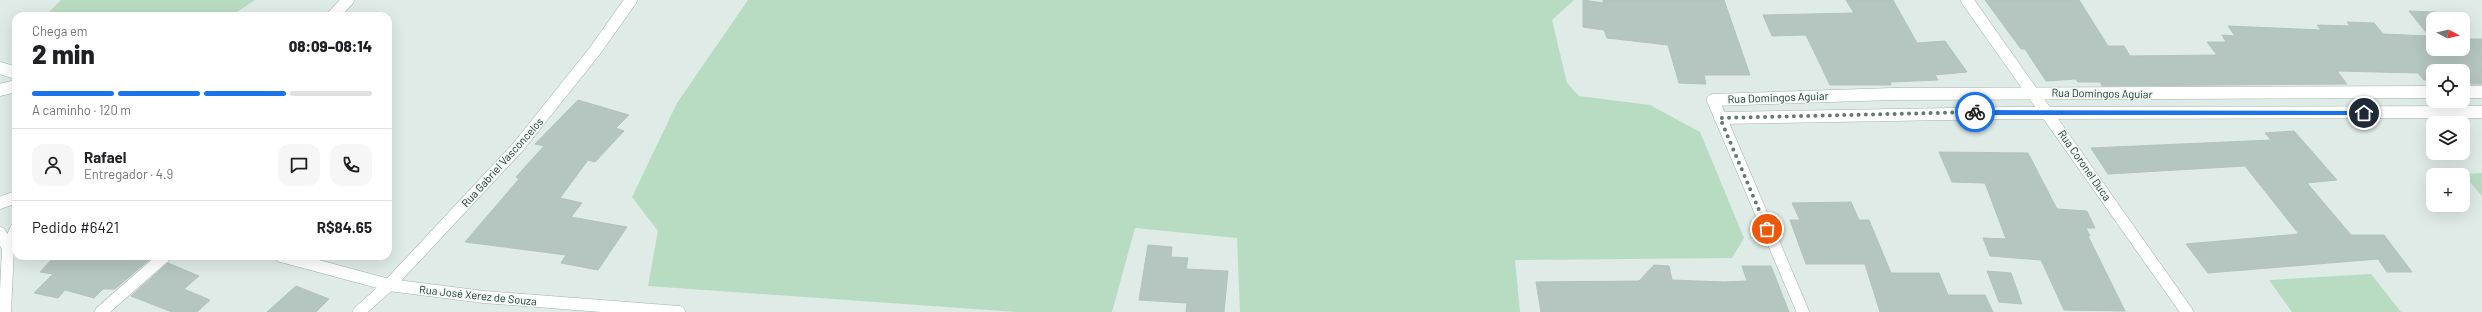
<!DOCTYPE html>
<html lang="pt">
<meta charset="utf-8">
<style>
:root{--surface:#fff;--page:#f6f6f6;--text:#202124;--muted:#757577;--line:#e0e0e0;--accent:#1a73e8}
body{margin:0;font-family:Barlow,sans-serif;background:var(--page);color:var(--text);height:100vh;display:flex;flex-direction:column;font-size:15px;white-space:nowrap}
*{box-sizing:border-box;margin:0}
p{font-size:13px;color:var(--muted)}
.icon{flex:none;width:22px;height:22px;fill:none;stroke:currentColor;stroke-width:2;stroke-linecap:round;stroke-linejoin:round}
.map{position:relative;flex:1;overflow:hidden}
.panel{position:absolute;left:12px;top:12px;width:380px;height:248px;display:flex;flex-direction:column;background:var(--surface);border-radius:12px;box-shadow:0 4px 16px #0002}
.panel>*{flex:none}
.needle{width:26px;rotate:97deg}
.controls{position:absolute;left:2426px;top:12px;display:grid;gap:8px}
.controls a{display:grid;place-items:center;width:44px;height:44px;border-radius:8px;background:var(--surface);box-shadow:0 4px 16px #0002;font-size:20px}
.pin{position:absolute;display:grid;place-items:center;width:34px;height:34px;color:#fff;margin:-17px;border:2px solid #fff;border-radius:50%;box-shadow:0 1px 4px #0007}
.courier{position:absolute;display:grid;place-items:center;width:40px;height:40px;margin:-20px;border:3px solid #1a73e8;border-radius:50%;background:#fff;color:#222;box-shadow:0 1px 5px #0007}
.summary em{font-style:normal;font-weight:800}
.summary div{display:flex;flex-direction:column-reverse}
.summary{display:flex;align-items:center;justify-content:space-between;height:68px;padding:0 20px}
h1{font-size:26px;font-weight:800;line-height:30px}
.bar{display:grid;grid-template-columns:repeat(4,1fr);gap:6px 4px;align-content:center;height:48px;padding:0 20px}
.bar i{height:5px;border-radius:3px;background:var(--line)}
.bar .active{background:var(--accent)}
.bar p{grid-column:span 4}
.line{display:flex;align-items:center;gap:10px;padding:0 20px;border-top:1px solid var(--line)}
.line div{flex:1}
.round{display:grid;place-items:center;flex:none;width:42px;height:42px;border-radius:12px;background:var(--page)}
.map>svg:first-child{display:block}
.green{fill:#b8dcc2}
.building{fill:#b5c5bf;stroke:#b2c4bd}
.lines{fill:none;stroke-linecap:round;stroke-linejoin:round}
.street-casing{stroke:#a2b3ad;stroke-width:13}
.street{stroke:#fff;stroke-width:12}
.route{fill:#1a73e8}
.done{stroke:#637972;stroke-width:4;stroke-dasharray:0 7.2}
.labels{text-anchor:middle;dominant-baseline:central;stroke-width:3;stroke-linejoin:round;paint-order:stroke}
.street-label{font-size:11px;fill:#203b34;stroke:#f0f7f4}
</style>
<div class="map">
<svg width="2482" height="312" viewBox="0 0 2482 312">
<rect width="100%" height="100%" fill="#dfebe6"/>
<path class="green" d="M61,0H255L231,16H45Z
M748,0H1574L1552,20L1567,83L1579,96L1650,105L1700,132L1744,238L1732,258L1515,260L1520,312H1240L1237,238L1135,228L1112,312H1017L648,286L658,231L632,197L677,103Z
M2482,173V196L2463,174Z
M2371,274L2401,312H2292L2269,280Z"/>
<path class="building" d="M1583,0L1603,3V0H1724L1750,75H1704L1706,84L1679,83L1668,45L1607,38L1604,30L1583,27Z
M1846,0H1893L1917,43L1945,41L1967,72L1935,75L1938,80L1890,82L1891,85H1830L1806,35L1772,36L1763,15L1854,13Z
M1985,0H2079L2108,46H2124L2130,56L2217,55L2207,42H2226L2222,35L2235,36L2228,26L2321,30L2317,25L2350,26L2347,22L2374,23L2383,34L2429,36L2409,11L2435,12L2441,19H2433V49H2463V39H2482V84H2463V71H2433V80H2424L2418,73L2337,71L2347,84L2102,86L2100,82H2078L2076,79L2046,81L2025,49H2021Z
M578,100L629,115L616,128L624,131L595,162L588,160L560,198L582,203L571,217L627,227L598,270L561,263L566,255L465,242L519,179L516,177L544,146L535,144Z
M2294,131L2337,180L2307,183L2351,235H2384L2412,272H2387L2378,259L2208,273L2186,244L2299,234L2245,166L2108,174L2091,148L2271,140L2265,133Z
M1939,152L2028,153L2057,209L2087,211L2095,228H2086L2090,236H2088L2125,311L2064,310L2041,260L1990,256L1983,238L2006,239L1985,183L1952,182Z
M1851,202L1859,220H1869L1891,273H1939L1948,295H1985L1993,312H1880L1865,264H1806L1790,220H1800L1792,203Z
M1148,245L1172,247L1171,257L1188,258L1186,269L1228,271L1224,312H1186L1187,303L1139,300Z
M55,256H83L100,259L104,256H137L150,259L115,289H103L94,298L65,290L58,298L34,293L53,274L40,272Z
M168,263L199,276L184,289L210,300L197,312H172L131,296Z
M1654,265L1669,266L1672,280L1725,282L1747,281L1742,266H1771L1789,312H1541L1536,282L1639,281Z
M1987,271L2011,273L2022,304L1999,302Z
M296,286L329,299L316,312H267Z"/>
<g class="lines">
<g class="street-casing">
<path id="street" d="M1967,0L2187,312
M333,16L348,0
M0,68L16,73
M0,90L16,86
M2463,92H2482
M1720,118L2006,113L2482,112
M0,203L16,197
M0,233L8,248
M281,256L389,285L484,297L679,312
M5,312L8,248L16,229
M101,312L165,256
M359,312L389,285L518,147L594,52L631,0
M1803,312L1713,100L1893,94L2433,92"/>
</g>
<use href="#street" class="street"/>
</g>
<path class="route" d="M1975,110L2364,111L2367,113L2364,115H1975L1972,112Z"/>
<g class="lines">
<path class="done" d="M1767,229L1720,118L1975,112"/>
</g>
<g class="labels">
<g class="street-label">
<text transform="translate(2102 93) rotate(1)">Rua Domingos Aguiar</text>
<text transform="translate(1778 97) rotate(-2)">Rua Domingos Aguiar</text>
<text transform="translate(502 162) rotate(-48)">Rua Gabriel Vasconcelos</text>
<text transform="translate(2085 165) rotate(55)">Rua Coronel Duca</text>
<text transform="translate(478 295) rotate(6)">Rua José Xerez de Souza</text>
</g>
</g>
</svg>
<div class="controls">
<a><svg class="needle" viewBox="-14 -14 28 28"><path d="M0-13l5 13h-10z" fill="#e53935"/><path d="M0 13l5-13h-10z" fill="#757577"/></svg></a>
<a><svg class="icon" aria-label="locate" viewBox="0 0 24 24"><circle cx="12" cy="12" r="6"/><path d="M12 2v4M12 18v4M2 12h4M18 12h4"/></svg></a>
<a><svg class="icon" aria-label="layers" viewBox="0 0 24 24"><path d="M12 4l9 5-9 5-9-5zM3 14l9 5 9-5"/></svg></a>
<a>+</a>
</div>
<div class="pin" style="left:1767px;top:229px;background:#ea580c"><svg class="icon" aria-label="bag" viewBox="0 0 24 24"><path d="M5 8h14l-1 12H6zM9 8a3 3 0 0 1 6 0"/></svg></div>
<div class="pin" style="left:2364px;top:113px;background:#1f2937"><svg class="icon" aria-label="home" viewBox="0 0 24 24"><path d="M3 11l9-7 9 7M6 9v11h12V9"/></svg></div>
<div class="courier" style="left:1975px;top:112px"><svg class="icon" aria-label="bike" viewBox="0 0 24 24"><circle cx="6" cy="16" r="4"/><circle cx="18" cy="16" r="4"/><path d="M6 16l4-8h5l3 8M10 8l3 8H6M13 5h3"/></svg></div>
<section class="panel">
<div class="summary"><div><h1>2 min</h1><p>Chega em</p></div><em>08:09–08:14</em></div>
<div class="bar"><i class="active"></i><i class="active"></i><i class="active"></i><i></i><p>A caminho · 120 m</p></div>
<div class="line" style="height:72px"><a class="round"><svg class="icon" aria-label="person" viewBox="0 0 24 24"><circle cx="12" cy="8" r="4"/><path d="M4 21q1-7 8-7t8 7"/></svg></a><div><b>Rafael</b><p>Entregador · 4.9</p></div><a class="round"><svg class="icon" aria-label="chat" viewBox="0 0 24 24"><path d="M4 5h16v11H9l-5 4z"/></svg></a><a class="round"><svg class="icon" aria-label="phone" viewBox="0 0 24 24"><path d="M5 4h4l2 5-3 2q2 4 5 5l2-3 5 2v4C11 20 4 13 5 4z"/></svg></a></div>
<div class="line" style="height:52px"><div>Pedido #6421</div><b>R$84.65</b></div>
</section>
</div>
